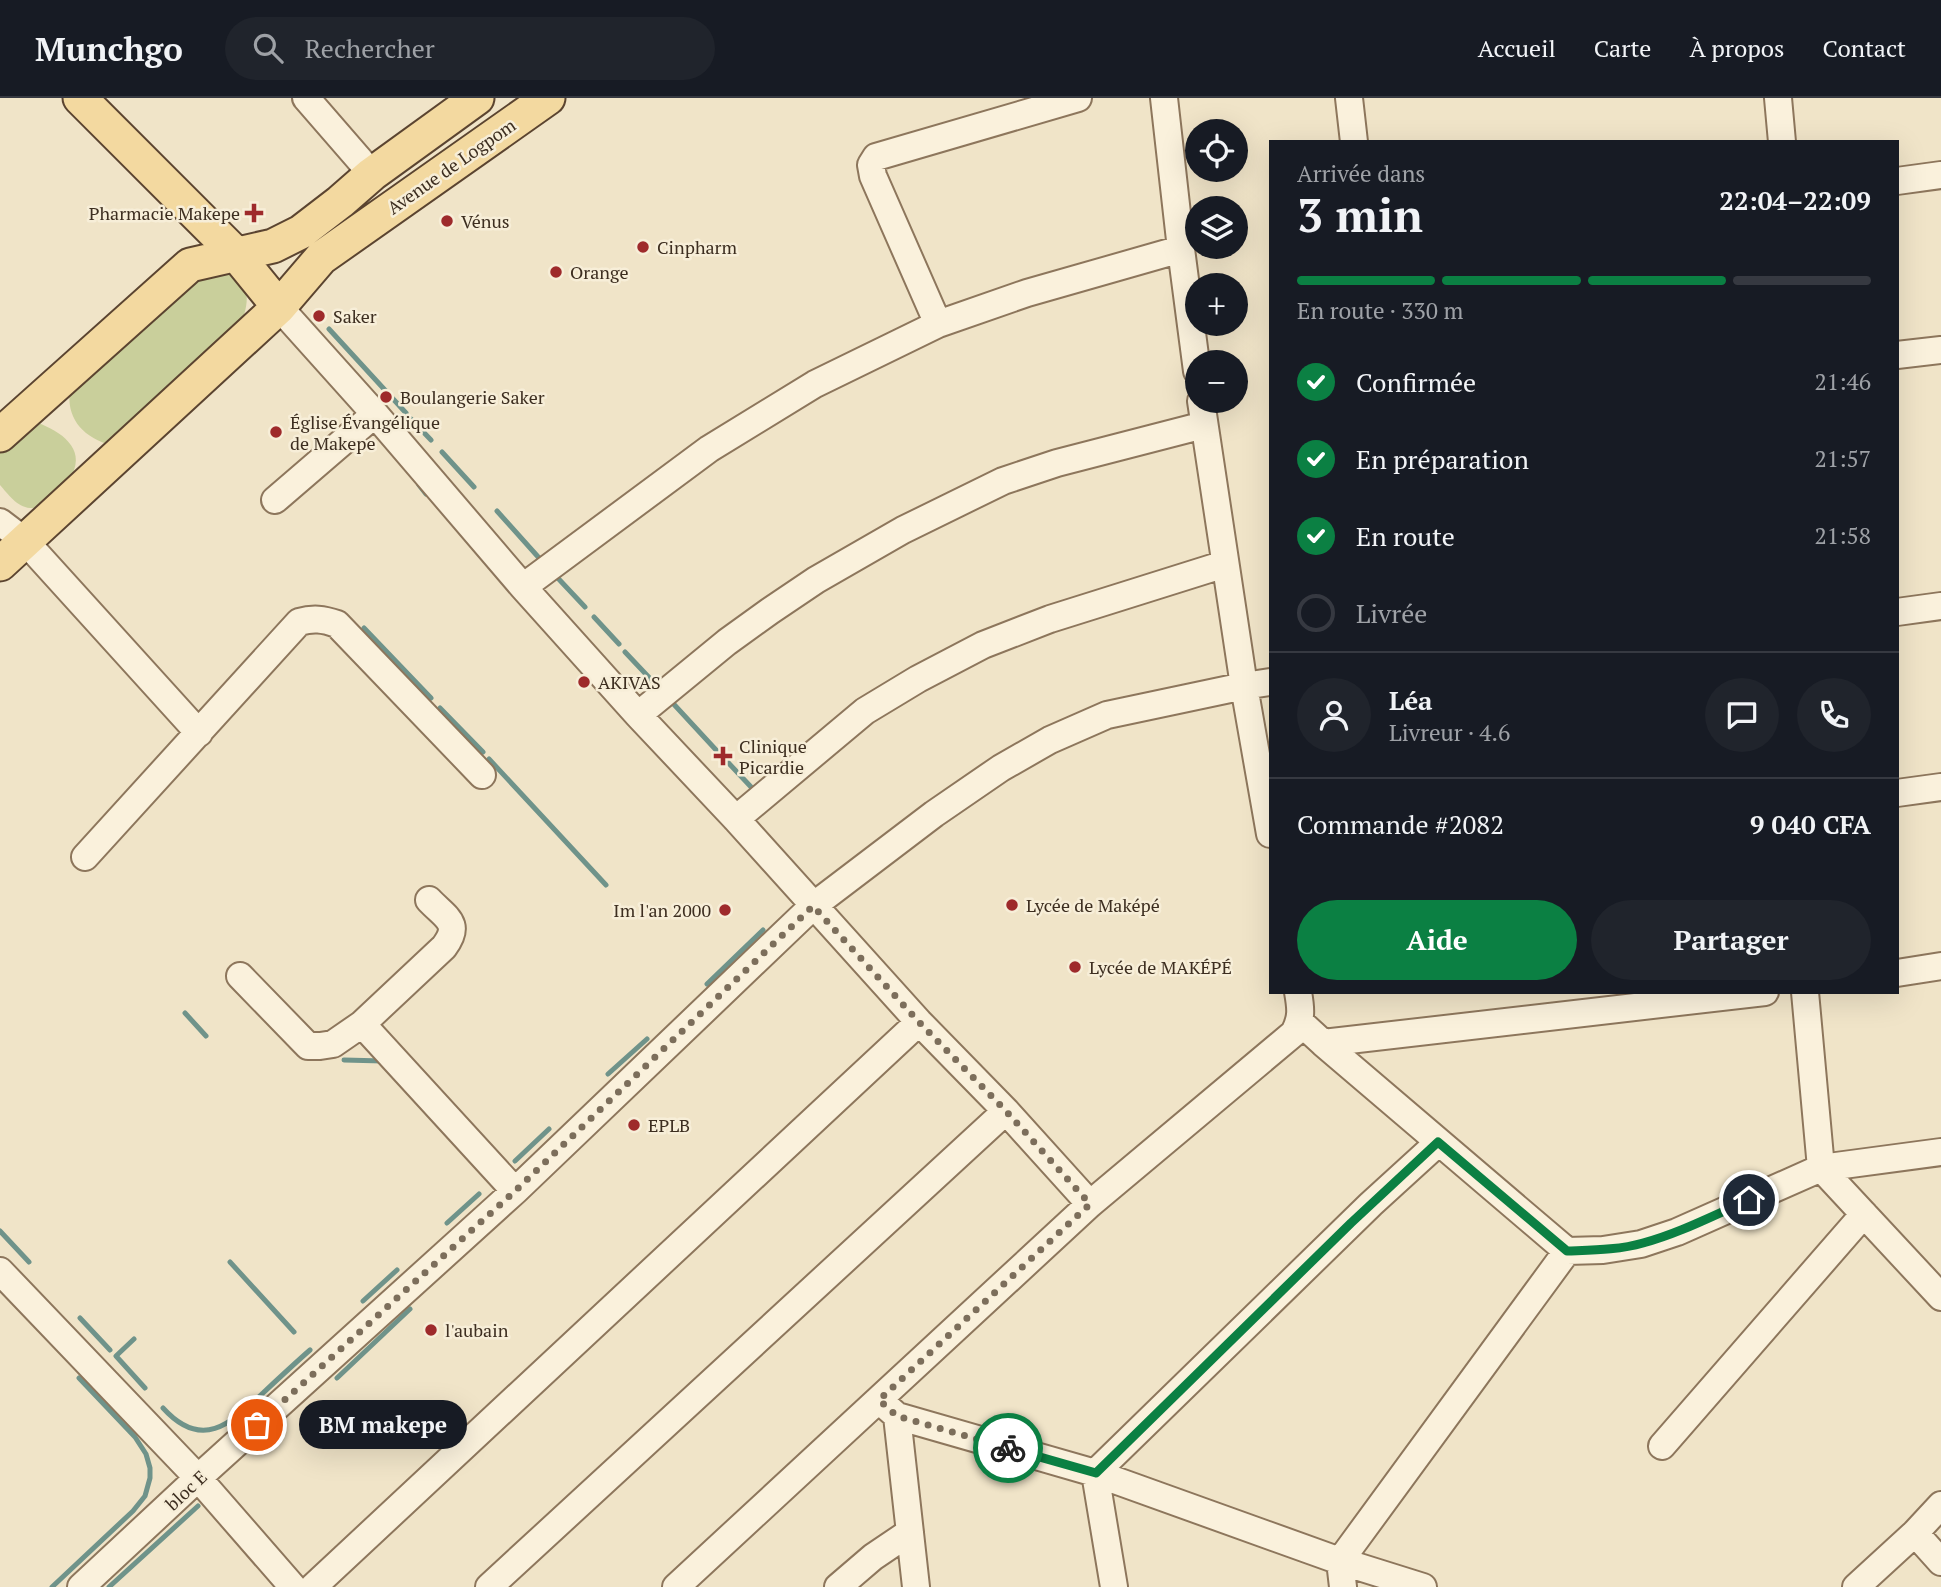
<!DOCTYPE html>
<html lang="fr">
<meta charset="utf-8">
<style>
:root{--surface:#171b24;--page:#20242c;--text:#f1f3f6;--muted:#9ea1a6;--line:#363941;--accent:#0b8043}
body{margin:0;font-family:"PT Serif",serif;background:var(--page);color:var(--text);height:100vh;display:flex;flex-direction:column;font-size:26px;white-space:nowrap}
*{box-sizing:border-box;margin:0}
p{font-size:23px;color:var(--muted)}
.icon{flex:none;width:38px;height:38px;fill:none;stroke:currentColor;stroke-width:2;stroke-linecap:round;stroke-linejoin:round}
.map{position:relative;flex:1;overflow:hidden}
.details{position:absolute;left:1269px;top:42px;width:630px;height:854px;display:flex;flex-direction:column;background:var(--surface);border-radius:0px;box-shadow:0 7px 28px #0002}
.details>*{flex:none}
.tools{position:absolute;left:1185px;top:21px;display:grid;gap:14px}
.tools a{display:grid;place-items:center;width:63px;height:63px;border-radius:50%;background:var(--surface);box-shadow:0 7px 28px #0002;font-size:35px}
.pin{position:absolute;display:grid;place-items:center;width:60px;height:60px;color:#fff;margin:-30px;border:4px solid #fff;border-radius:50%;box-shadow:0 2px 7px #0007}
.courier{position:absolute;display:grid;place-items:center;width:70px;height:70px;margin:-35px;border:5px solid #0b8043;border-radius:50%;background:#fff;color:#222;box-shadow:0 2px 9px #0007}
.bubble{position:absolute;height:49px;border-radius:24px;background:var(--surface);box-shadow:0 7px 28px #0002;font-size:23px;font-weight:700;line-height:49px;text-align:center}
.summary em{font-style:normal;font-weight:700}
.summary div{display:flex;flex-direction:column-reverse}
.summary{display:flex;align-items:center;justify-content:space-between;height:119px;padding:0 28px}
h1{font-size:46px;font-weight:700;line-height:52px}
.bar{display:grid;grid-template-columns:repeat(4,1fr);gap:10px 7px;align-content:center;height:84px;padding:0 28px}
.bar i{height:9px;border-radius:5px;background:var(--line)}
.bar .active{background:var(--accent)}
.bar p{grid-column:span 4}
.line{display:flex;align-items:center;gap:18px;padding:0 28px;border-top:2px solid var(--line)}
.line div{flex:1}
.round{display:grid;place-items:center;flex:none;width:74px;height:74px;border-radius:37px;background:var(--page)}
ol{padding:0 28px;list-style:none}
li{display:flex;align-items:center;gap:21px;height:77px}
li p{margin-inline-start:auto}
li .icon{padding:7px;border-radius:50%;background:var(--accent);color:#fff;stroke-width:4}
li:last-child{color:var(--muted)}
li i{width:38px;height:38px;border:4px solid var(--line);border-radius:50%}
.button{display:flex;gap:14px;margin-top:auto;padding:14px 28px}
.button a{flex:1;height:80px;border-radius:42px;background:var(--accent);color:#fff;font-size:28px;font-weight:700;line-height:80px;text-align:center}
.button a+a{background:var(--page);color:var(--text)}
header{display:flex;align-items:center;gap:42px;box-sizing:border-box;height:98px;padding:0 35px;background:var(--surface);border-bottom:2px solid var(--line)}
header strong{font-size:33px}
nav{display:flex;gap:38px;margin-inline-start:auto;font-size:24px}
.search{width:490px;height:63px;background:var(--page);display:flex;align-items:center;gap:18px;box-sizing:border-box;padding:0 24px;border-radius:38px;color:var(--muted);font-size:26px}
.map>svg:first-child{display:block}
.green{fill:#c9cf9b}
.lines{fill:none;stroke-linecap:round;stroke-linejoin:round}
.stream{stroke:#6f938a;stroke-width:5}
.minor-casing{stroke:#8d765c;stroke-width:30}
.major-casing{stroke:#5b4430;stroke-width:37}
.minor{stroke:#faf1dc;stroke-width:26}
.major{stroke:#f3d9a0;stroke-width:33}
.done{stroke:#7c6e5b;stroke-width:7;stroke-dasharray:0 12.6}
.route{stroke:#0b8043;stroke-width:9}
.poi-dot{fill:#9e2a2b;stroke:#f7eed8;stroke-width:2.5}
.labels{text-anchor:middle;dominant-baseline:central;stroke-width:5;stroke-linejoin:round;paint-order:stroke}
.street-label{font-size:18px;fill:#3d2e20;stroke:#f7eed8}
.poi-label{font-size:18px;fill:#3d2e20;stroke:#f7eed8;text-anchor:start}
</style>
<header>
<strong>Munchgo</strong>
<div class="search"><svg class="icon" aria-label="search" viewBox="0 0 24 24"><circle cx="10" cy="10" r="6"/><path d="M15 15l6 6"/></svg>Rechercher</div>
<nav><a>Accueil</a><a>Carte</a><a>À propos</a><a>Contact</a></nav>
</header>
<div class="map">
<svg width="1941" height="1489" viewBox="0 0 1941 1489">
<rect width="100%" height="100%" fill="#f0e4c8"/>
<path class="green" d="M222,171C250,184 251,199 241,226L107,346C81,337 66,319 70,291L194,176Z
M38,325C60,333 86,350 72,377C68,384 59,390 53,396C46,403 40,411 30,410C17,409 8,396 0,387V354L27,329Z"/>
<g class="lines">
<path class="stream" d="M329,231L406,315
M411,321L431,342
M442,354L474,389
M419,387L426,396
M497,413L540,461
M554,476L585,509
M594,519L619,546
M364,530L431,600
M625,554L659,590
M669,601L717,653
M440,610L483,654
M722,658L752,690
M489,661L606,787
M707,886L763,832
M185,915L206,938
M344,962L383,963
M608,976L647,941
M515,1063L549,1031
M447,1125L479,1096
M0,1133L29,1164
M230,1164L294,1234
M363,1203L397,1172
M80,1220L110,1252
M134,1241L116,1258L145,1290
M337,1280L410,1211
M163,1310C202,1353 230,1326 263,1295C278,1281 294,1266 310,1252
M52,1489L133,1413L145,1398L150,1380V1370L146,1356L135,1339L79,1280
M109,1489L198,1408"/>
<g class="minor-casing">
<path id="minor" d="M306,0L372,76
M1164,0L1181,151L1197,273
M1349,0L1354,44
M1778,0L1782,44
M1897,83L1941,77
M279,209L375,316L523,489L638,617L736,721L919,924L1006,1013L1090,1106
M938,226L873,78L871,67L876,59L1078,0
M1897,257L1941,252
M1201,303L1244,588L1270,736
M275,402L375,316
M0,424L25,443L199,635
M523,489L709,351L815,286L938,226L1027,195L1181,151
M1897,514L1941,508
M638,617L727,544L770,513L816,482L903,432L1003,383L1057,365L1204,327
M1897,695L1941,689
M736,721L865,613L918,581L983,547L1050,521L1225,466
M85,759L299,524C313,520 323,521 337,526L482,677
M1897,875L1941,868
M240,878L308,948H320L333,946L362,926L444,849C462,825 446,820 429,802
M1805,894L1821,1070L1941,1199
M1300,924L1323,945L1567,1153L1340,1463L1343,1489
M362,926L515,1093
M1323,945L1765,894
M1567,1153L1603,1152L1641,1146L1677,1134L1821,1070L1941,1054
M0,1173L198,1380L293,1489
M879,1302L897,1318L1095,1375L1340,1463L1423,1489
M897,1318L916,1489
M1662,1348L1864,1116
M1915,1435L1941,1464
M81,1489L198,1380L515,1093L813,808L934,716L1001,670L1050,642L1107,617L1244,588L1270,584
M313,1489L919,924
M489,1489L1006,1013
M676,1489L1090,1106L1294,935C1302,920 1301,911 1298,894
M838,1489L873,1459L910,1434
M1114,1489L1095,1375L1371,1106L1439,1044
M1856,1489L1915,1435L1941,1407"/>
</g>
<g class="major-casing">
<path id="major" d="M80,0L236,156L279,209
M0,337L190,167L273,148L301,134L340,104L372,76L477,0
M0,466L279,209L321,160L548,0"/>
</g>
<use href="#minor" class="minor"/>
<use href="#major" class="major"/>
</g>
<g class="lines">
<path class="done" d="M257,1327L515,1093L813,808L919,924L1006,1013L1090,1106L879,1302L897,1318L1008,1350"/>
<path class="route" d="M1008,1350L1096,1375L1351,1125L1438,1044L1567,1153C1592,1152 1619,1152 1643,1145C1680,1135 1714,1117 1749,1102"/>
</g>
<g class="poi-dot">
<path d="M250.5 104.5h7v7h7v7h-7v7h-7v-7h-7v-7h7z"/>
<circle cx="447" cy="123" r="7"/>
<circle cx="643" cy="149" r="7"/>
<circle cx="556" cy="174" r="7"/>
<circle cx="319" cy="218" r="7"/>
<circle cx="386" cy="299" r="7"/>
<circle cx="276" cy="334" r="7"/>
<circle cx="584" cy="584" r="7"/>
<path d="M719.5 647.5h7v7h7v7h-7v7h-7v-7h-7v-7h7z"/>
<circle cx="1012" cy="807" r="7"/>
<circle cx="725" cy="812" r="7"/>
<circle cx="1075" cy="869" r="7"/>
<circle cx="634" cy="1027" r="7"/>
<circle cx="431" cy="1232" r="7"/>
</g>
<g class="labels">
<g class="street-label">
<text transform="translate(451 68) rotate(-35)">Avenue de Logpom</text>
<text transform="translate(186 1392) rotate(-43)">bloc E</text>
</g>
<g class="poi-label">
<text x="240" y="115" text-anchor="end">Pharmacie Makepe</text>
<text x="461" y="123">Vénus</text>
<text x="657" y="149">Cinpharm</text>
<text x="570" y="174">Orange</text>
<text x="333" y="218">Saker</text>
<text x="400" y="299">Boulangerie Saker</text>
<text x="290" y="324">Église Évangélique<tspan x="290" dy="21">de Makepe</tspan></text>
<text x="598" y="584">AKIVAS</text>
<text x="739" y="648">Clinique<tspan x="739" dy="21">Picardie</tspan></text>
<text x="1026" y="807">Lycée de Maképé</text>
<text x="711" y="812" text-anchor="end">Im l'an 2000</text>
<text x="1089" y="869">Lycée de MAKÉPÉ</text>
<text x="648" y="1027">EPLB</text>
<text x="445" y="1232">l'aubain</text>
</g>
</g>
</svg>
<div class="tools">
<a><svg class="icon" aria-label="locate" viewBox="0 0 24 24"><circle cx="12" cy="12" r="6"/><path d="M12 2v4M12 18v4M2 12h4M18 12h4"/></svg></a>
<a><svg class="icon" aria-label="layers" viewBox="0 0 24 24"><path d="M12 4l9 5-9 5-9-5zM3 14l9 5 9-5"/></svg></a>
<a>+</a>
<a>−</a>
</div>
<div class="pin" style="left:257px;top:1327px;background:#ea580c"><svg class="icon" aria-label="bag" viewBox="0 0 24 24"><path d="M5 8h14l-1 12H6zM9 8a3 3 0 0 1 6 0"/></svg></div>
<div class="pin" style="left:1749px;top:1102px;background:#1f2937"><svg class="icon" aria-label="home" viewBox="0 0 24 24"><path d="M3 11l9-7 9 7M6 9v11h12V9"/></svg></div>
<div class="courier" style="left:1008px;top:1350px"><svg class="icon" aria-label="bike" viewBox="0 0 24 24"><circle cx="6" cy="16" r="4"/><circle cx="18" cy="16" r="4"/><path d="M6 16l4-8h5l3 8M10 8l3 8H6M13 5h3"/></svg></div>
<div class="bubble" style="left:299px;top:1302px;width:168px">BM makepe</div>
<section class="details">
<div class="summary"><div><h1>3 min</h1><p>Arrivée dans</p></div><em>22:04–22:09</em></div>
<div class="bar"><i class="active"></i><i class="active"></i><i class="active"></i><i></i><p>En route · 330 m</p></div>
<ol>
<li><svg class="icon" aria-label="check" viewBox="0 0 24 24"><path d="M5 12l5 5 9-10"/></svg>Confirmée<p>21:46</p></li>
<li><svg class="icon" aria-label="check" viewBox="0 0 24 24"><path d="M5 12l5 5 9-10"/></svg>En préparation<p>21:57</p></li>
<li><svg class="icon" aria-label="check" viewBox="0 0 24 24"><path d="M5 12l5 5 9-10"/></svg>En route<p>21:58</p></li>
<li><i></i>Livrée</li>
</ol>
<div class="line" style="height:126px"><a class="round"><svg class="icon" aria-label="person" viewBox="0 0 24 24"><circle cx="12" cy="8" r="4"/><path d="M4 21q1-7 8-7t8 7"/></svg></a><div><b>Léa</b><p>Livreur · 4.6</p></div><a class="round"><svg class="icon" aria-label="chat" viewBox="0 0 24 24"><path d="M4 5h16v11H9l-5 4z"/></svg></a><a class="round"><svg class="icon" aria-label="phone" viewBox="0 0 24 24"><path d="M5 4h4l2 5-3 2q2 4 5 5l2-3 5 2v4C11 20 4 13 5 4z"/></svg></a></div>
<div class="line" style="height:91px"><div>Commande #2082</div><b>9 040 CFA</b></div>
<div class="button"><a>Aide</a><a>Partager</a></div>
</section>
</div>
